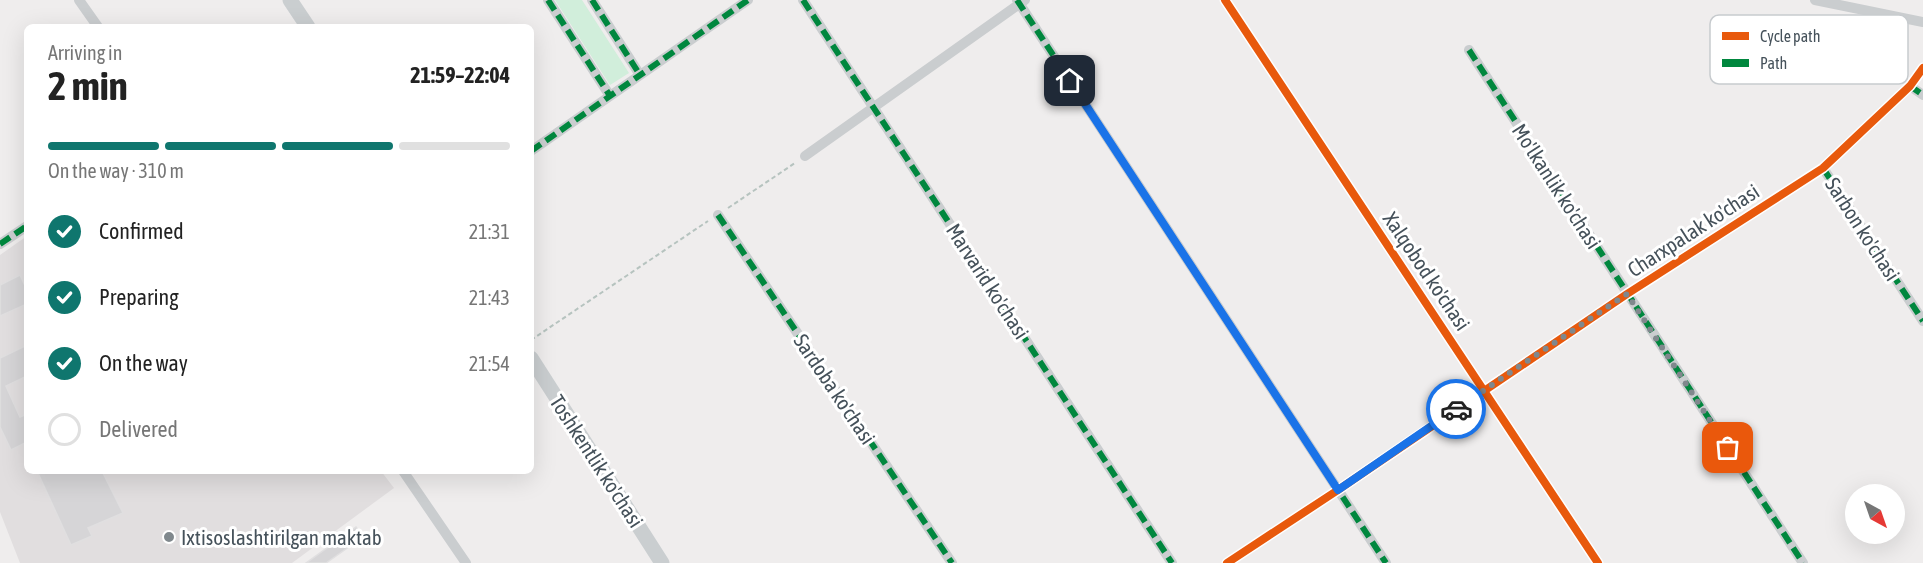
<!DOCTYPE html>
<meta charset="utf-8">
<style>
:root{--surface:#fff;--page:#f6f6f6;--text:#222;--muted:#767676;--line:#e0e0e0;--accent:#0f766e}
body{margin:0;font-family:"Asap Condensed",sans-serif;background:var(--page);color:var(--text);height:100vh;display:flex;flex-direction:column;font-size:22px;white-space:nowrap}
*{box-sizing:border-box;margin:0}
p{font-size:20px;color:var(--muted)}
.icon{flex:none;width:33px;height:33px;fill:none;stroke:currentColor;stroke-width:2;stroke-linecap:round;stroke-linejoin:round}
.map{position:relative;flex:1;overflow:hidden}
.sheet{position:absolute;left:24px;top:24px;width:510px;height:450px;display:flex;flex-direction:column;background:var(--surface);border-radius:9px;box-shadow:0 6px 24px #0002}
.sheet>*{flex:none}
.needle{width:39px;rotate:140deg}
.tools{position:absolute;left:1845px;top:484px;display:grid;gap:12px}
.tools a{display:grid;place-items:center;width:60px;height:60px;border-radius:50%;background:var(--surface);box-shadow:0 6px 24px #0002;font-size:30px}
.pin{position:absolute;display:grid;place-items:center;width:51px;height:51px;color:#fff;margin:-26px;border-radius:12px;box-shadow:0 3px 9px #0006}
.courier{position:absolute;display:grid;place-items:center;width:60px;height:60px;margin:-30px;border:4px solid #1a73e8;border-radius:50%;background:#fff;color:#222;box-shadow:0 2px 8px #0007}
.summary em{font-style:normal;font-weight:700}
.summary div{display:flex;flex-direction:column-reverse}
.summary{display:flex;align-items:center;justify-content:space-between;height:102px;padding:0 24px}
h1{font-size:39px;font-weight:700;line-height:45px}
.bar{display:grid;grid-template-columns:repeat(4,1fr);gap:9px 6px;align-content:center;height:72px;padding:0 24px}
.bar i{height:8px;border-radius:4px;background:var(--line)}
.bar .selected{background:var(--accent)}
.bar p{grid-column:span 4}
ol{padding:0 24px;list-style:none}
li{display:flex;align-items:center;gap:18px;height:66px}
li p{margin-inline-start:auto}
li .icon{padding:6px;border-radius:50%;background:var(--accent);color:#fff;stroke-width:4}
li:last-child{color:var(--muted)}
li i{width:33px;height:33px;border:3px solid var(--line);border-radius:50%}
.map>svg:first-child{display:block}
.education{fill:#e1dedf}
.green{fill:#d1eedb}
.building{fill:#d6d5d7;stroke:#e0dfe0;stroke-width:1.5}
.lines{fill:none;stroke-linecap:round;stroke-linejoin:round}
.path{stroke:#b6c3bf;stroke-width:2;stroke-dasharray:4.5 3;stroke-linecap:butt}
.street{stroke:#cacdcf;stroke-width:10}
.secondary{stroke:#caced0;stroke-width:15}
.quiet{stroke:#00873e;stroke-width:6;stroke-dasharray:12 6;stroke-linecap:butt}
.cycleway-casing{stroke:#fff;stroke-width:11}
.cycleway{stroke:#e8590c;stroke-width:8}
.done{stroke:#80888d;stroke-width:6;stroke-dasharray:0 10.8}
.route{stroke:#1a73e8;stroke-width:8}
.poi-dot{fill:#80888d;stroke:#fff;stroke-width:2}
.labels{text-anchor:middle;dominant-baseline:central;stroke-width:6;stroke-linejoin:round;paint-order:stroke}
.street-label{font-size:21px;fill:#45515a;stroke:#fff}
.poi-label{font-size:21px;fill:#45515a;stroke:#fff;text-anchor:start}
.key{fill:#fff;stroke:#c7cbce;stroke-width:1.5}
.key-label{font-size:16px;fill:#45515a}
</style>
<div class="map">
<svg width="1923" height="563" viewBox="0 0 1923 563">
<rect width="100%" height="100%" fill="#efeded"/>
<path class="education" d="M27,236V471H381L394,488L292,563H20L0,512V255Z"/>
<path class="green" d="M555,0H582L629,73L610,85Z"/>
<path class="building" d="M20,275L27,290V304L0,316V285Z
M27,345V376L6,386L20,417L27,414V442L11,450L0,427V358Z
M37,471H102L123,513L88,528L92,536L71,545Z
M356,527L363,537L346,549L326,563H306Z"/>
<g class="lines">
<path class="path" d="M728,208L795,163
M531,340L708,221"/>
<path class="street" d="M79,0L98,27
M548,0L610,96
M592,0L640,75
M803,0L1172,563
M1017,0L1386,563
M1225,0L1598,563
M1815,0L1923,22
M1469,50L1803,563
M1910,86L1923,95
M531,151L748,0
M805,156L1025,0
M1823,168L1923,321
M718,215L952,563
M0,244L27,226
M403,471L466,563
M1227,563L1338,490L1627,294L1823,168L1910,86L1923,68"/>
<path class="secondary" d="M290,0L308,27
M531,358L662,563"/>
<path class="quiet" d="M548,0L610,96
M592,0L640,75
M803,0L1172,563
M1017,0L1386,563
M1469,50L1803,563
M1910,86L1923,95
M531,151L748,0
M1823,168L1923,321
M718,215L952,563
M0,244L27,226"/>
<g class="cycleway-casing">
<path id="cycleway" d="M1225,0L1598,563
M1227,563L1338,490L1627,294L1823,168L1910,86L1923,68"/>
</g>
<use href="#cycleway" class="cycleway"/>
</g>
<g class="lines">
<path class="done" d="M1456,409L1627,294L1728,448"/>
<path class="route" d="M1070,81L1338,490L1456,409"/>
</g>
<circle class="poi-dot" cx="169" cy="537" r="6"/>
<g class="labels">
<g class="street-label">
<text transform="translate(1557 186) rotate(57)">Mo'lkanlik ko'chasi</text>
<text transform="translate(1863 229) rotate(57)">Sarbon ko'chasi</text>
<text transform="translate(1693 230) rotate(-33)">Charxpalak ko'chasi</text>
<text transform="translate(1427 271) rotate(56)">Xalqobod ko'chasi</text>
<text transform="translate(988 281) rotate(57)">Marvarid ko'chasi</text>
<text transform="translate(835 389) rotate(56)">Sardoba ko'chasi</text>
<text transform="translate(597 461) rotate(57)">Toshkentlik ko'chasi</text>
</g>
<g class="poi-label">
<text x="181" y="537">Ixtisoslashtirilgan maktab</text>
</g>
</g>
<rect x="1710" y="15" width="198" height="69" rx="9" class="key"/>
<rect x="1722" y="32" width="27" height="8" fill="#e8590c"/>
<rect x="1722" y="59" width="27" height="8" fill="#00873e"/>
<g class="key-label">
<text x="1760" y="42">Cycle path</text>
<text x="1760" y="69">Path</text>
</g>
</svg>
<div class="tools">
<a><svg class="needle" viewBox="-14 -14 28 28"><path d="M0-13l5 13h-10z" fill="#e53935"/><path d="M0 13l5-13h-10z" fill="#767676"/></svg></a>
</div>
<div class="pin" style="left:1728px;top:448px;background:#ea580c"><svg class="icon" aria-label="bag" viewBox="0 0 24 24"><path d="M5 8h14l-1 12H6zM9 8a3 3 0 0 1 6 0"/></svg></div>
<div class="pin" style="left:1070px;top:81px;background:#1f2937"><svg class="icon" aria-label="home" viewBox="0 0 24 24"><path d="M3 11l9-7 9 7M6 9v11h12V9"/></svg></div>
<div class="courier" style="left:1456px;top:409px"><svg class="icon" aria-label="car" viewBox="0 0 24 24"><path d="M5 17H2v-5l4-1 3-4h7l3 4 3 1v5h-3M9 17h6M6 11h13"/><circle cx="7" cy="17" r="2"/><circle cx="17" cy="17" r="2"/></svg></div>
<section class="sheet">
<div class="summary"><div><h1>2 min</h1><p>Arriving in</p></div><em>21:59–22:04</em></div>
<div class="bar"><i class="selected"></i><i class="selected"></i><i class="selected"></i><i></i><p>On the way · 310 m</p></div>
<ol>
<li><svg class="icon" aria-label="check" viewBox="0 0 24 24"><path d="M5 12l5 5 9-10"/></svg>Confirmed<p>21:31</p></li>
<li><svg class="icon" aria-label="check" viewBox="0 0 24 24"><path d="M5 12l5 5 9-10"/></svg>Preparing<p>21:43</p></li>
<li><svg class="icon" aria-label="check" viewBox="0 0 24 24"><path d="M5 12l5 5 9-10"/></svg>On the way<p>21:54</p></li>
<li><i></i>Delivered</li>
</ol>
</section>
</div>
